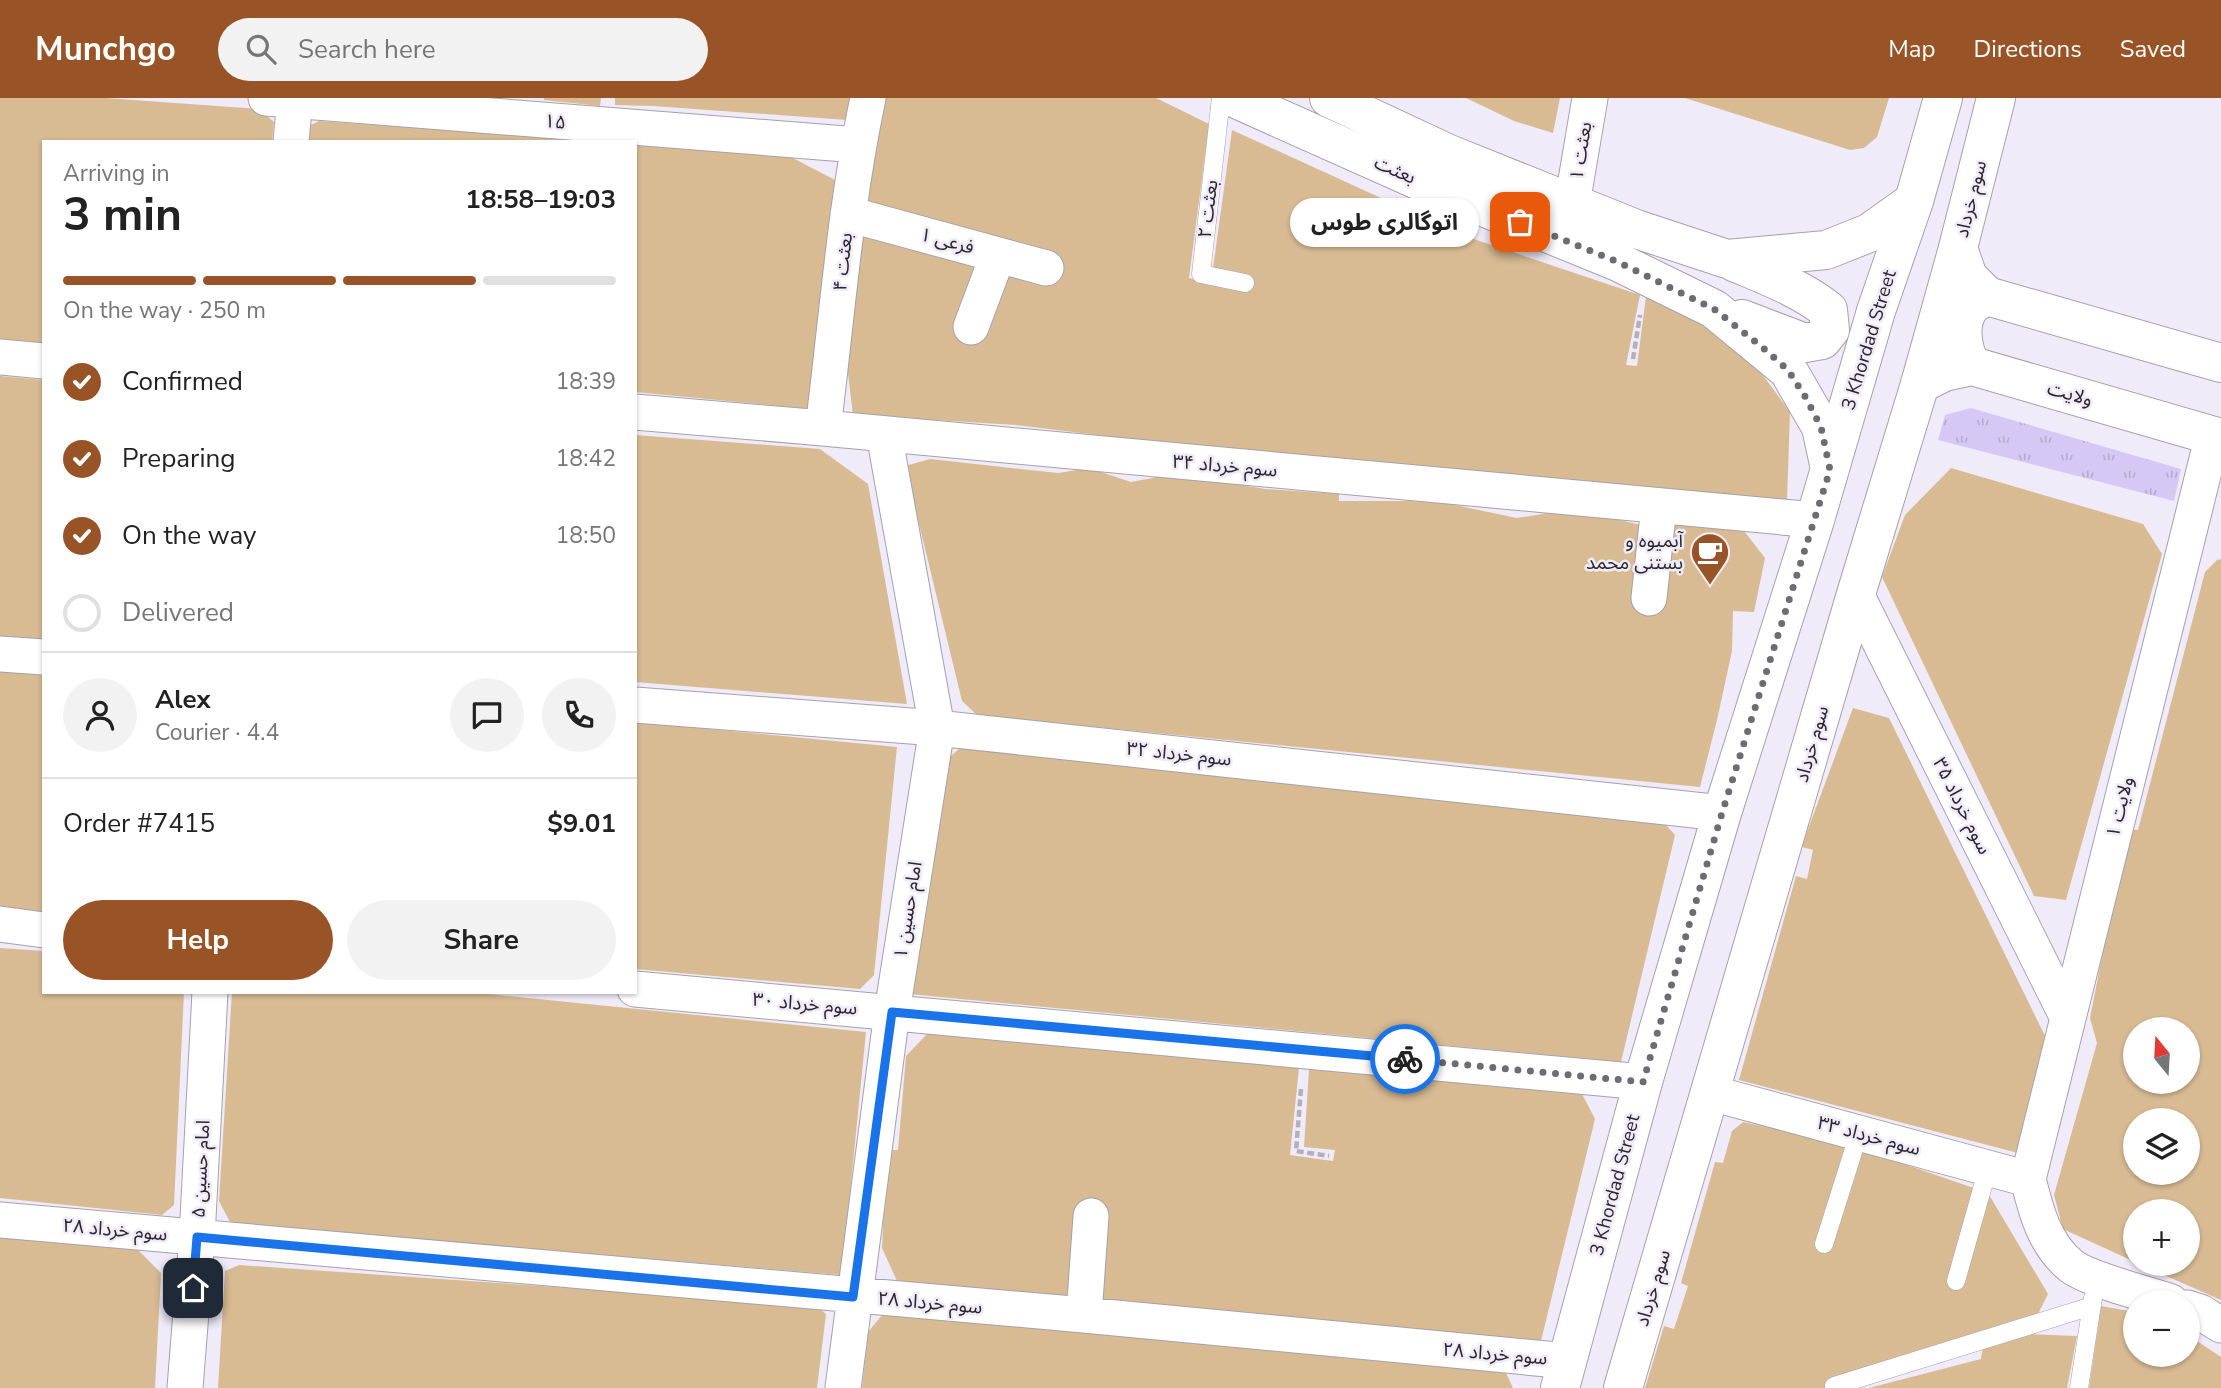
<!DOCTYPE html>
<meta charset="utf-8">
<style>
:root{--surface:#fff;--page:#f2f2f2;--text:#222;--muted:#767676;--line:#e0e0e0;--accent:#985327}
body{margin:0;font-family:"Nunito Sans","Noto Sans Arabic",sans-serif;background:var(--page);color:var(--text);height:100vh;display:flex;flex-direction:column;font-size:26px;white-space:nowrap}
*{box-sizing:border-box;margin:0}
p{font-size:23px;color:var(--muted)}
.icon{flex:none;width:38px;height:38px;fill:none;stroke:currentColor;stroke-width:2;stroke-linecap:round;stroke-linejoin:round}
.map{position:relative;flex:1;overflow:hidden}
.sheet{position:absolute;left:42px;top:42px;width:595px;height:854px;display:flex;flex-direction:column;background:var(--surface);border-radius:0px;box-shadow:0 2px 5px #0004}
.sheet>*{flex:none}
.needle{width:46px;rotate:342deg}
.fabs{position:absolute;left:2123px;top:919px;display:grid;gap:14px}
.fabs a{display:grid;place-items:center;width:77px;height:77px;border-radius:50%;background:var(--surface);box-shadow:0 2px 5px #0004;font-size:35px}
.pin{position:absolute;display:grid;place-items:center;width:60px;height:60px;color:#fff;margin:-30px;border-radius:14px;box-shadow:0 4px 10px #0006}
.courier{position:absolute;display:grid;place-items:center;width:70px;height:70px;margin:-35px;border:5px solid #1a73e8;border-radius:50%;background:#fff;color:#222;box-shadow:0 2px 9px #0007}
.bubble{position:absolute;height:49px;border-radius:24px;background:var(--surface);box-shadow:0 2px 5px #0004;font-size:23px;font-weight:700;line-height:49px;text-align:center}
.head em{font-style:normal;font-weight:700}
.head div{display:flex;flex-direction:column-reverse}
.head{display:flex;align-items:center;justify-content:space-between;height:119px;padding:0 21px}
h1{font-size:46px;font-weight:700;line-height:52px}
.bar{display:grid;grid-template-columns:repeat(4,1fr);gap:10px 7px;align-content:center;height:84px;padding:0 21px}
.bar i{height:9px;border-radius:5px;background:var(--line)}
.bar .active{background:var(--accent)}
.bar p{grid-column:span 4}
.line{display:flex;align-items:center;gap:18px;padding:0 21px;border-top:2px solid var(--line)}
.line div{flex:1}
.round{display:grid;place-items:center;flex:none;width:74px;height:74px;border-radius:37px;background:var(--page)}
ol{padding:0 21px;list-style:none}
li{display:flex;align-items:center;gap:21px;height:77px}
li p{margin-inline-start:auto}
li .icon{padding:7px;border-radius:50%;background:var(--accent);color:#fff;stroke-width:4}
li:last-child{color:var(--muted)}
li i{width:38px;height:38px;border:4px solid var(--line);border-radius:50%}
.button{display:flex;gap:14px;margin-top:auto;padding:14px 21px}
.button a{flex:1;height:80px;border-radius:42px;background:var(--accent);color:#fff;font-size:28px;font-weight:700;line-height:80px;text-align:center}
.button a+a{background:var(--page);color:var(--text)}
header{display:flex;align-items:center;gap:42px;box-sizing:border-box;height:98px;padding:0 35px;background:var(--accent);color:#fff}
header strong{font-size:33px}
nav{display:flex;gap:38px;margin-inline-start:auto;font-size:24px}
.search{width:490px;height:63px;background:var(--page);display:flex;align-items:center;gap:18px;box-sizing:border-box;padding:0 24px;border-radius:38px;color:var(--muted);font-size:26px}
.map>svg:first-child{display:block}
.grass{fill:url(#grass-tufts)}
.building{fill:#d9bb93;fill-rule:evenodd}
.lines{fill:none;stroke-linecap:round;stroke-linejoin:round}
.service-casing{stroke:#a5a1ad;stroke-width:19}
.minor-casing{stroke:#a5a1ad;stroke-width:37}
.tertiary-casing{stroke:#a5a1ad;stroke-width:40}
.secondary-casing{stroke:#a5a1ad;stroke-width:40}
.path{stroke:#b3b0ba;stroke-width:4.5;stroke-dasharray:7 3.5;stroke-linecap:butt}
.service{stroke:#fff;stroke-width:18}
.minor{stroke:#fff;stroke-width:35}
.tertiary{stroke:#fff;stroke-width:38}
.secondary{stroke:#fff;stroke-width:38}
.done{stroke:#6e6c73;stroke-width:7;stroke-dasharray:0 12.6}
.route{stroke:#1a73e8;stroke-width:9}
.labels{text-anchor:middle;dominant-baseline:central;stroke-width:5;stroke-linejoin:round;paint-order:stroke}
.street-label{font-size:19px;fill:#28272b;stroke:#efebf8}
.poi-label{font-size:19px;fill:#28272b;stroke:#efebf8;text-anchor:end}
</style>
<header>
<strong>Munchgo</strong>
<div class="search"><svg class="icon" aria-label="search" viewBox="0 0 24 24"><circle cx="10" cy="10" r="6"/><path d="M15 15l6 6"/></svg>Search here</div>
<nav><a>Map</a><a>Directions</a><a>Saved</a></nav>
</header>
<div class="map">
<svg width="2221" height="1290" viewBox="0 0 2221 1290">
<defs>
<pattern id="grass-tufts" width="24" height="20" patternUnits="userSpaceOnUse" patternTransform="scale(1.75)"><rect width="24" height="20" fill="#d6c8f5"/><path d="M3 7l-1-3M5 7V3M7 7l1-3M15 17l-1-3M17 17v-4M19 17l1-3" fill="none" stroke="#b8acd2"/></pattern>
</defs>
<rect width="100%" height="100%" fill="#efebf8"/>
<path class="grass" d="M1971,310L2181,371L2174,403L1938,342L1945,317Z"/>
<path class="building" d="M0,0H105L259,11L274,24L272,44H44V246L0,241Z
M544,0H601L600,8L544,2Z
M615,0H855L847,22L653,8L615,7Z
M879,0H1156L1209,26L1189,180L1211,185L1232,32L1462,137L1640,197L1626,267L1637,268L1646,198L1674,205L1740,246L1790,314L1787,403L1187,348L1016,327L853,317L845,250L855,127L999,171L859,110Z
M1466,0H1560L1553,35L1514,23Z
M1685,0H1889L1877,39L1864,50L1850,52Z
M319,23L584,42V44H308L309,28Z
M635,46L787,57L837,83L809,311L635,294Z
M0,278L44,282V541L0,538Z
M635,337L820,351L868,386L907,606L635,584Z
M930,361L1058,375L1089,370L1131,384L1163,378L1196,379L1265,391L1339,396V403H1412L1450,406L1517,420L1555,414L1591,415L1649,429L1665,421L1741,429L1765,460L1754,514L1733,513L1732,553L1717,622L1700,689L977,617L962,603L905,368Z
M1951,370L2143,426L2162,456L2066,802L2034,798L1882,479L1905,417Z
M2221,461V1202L2139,1166H2188V1113H2135V1164L2063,1131L2054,1097L2097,945L2090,920L2127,731L2138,732L2205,474L2217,462ZM2135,931H2188V984H2135ZM2135,1022H2188V1074H2135Z
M0,566L44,570V816L0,812Z
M1853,610L1889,620L2045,938L2018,1055L1739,982L1796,778L1807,781L1813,752L1802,749L1807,734Z
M635,624L897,649L874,877L860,891L635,871Z
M960,650L1658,718L1675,737L1621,964L909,896L945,663Z
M0,850L44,853V894H184L174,1107L162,1117L0,1100Z
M232,894H469L866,934L842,1177L231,1126L219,1103Z
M928,935L1299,970L1290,1057L1333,1063L1335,1052L1304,1049L1309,971L1582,996L1595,1021L1541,1243L897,1183L882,1150L886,1052H898L906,958Z
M1743,1024L1858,1050L1988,1095L2048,1196L2036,1220L1831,1290H1645L1664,1228L1674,1231L1688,1188L1681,1185L1715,1064L1723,1065L1732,1033Z
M0,1136L135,1149L161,1175L155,1290H0Z
M239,1167L815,1207L826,1216L817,1290H218L225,1173Z
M2101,1208L2135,1214V1256H2188V1237L2221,1259V1290H2089Z
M883,1216L1506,1275L1513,1290H862L868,1234Z
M2025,1236L2077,1238L2067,1290H1869L1981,1261L1983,1247Z"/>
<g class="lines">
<g class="service-casing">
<path id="service" d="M1221,0L1201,176L1245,185
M1824,1146L1859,1035
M1956,1183L1988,1070
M1834,1288L2092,1208
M2079,1290L2093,1200"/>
</g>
<g class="minor-casing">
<path id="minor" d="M266,0L858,47
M291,44L295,0
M1572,106L1590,0
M848,116L1046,170
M971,229L998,157
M0,259L44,263
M635,314L823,330L1815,422
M823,330C837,220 845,108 868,0
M1856,496L2068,920
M1649,500L1659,408
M0,556L44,559
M635,607L937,630L1722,715
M0,826L44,832
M635,891L1643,984
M1711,995L2028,1081
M0,1122L1084,1217L1568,1263
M2171,1204C2148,1196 2086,1181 2070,1167C2044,1145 2036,1113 2028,1081L2213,337
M2188,1210L2200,1214L2221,1227
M1084,1217L1091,1118
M185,1290L197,1139L210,894
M843,1290L892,914L937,630L884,336"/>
</g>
<g class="tertiary-casing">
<path id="tertiary" d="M1958,150L1968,179L1987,198L2221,265
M1972,268C1962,252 1957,223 1972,207C1975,204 1982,201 1987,198
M1920,286L1944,274L1972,268L2221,340"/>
</g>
<g class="secondary-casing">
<path id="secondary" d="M1234,0L1422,84L1618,164L1714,211L1788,272L1821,329L1830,371
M1329,0L1449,56L1636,131L1727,161L1826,152L1869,135L1914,103
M1734,164C1767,178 1800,190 1828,212L1830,232L1822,242L1805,245L1742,221
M1560,1290L1643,984L1722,715L1815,422L1876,213L1914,103L1943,0
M1623,1290L1856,496L1920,286L1958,150L1996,0"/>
</g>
<path class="path" d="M1633,261L1640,217
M1301,991L1296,1053L1329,1058"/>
<use href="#service" class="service"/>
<use href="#minor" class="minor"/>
<use href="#tertiary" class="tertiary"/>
<use href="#secondary" class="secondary"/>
</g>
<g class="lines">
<path class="done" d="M1405,961L1643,984L1722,715L1830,372L1821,329L1806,300L1788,272L1762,249L1714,211L1618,164L1520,124"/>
<path class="route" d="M193,1190L197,1139L853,1199L892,914L1405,961"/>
</g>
<defs>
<g id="cafe-pin" transform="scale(2.0125)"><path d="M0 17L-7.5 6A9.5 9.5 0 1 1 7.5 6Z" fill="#985327" stroke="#efebf8"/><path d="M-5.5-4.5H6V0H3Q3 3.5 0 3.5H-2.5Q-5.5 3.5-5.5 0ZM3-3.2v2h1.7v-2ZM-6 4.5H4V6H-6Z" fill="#fff"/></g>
</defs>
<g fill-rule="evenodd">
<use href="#cafe-pin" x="1710" y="454"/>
</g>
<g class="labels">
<g class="street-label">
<text transform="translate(555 24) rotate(5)">۱۵</text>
<text transform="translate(1581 53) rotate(-81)">بعثت ۱</text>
<text transform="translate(1395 72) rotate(24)">بعثت</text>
<text transform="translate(1971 101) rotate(-76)">سوم خرداد</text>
<text transform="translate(1208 111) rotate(-83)">بعثت ۲</text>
<text transform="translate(947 143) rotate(15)">فرعی ۱</text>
<text transform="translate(843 164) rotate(-84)">بعثت ۴</text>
<text transform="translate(1869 242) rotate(-73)">3 Khordad Street</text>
<text transform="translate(2070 296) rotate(16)">ولایت</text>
<text transform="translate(1225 368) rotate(5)">سوم خرداد ۳۴</text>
<text transform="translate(1812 646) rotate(-74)">سوم خرداد</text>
<text transform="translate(1179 656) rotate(6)">سوم خرداد ۳۲</text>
<text transform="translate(1962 708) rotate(63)">سوم خرداد ۳۵</text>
<text transform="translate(2120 709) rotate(-76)">ولایت ۱</text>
<text transform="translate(908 812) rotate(-81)">امام حسین ۱</text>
<text transform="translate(805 906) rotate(5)">سوم خرداد ۳۰</text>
<text transform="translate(1869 1038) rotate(15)">سوم خرداد ۳۳</text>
<text transform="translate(201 1071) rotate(-87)">امام حسین ۵</text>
<text transform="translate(1615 1087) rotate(-75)">3 Khordad Street</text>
<text transform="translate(115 1132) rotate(5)">سوم خرداد ۲۸</text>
<text transform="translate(1653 1190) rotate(-73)">سوم خرداد</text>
<text transform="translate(930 1205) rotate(5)">سوم خرداد ۲۸</text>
<text transform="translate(1495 1256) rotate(5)">سوم خرداد ۲۸</text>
</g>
<g class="poi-label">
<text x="1683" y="443">آبمیوه و<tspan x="1683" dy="22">بستنی محمد</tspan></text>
</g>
</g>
</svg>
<div class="fabs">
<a><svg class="needle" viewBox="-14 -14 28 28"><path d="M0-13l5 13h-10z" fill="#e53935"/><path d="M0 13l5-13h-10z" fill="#767676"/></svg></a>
<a><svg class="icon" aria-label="layers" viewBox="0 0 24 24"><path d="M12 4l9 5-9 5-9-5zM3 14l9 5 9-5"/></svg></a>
<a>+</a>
<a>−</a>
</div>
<div class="pin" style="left:1520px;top:124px;background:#ea580c"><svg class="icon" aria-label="bag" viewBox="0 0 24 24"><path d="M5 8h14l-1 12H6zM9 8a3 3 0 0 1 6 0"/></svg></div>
<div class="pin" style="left:193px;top:1190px;background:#1f2937"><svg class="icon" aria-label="home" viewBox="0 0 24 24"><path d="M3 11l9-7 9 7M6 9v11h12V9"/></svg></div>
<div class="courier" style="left:1405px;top:961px"><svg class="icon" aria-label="bike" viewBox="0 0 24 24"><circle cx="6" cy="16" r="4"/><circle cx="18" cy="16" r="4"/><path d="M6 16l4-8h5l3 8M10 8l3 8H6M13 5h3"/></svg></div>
<div class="bubble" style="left:1290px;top:100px;width:189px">اتوگالری طوس</div>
<section class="sheet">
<div class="head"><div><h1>3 min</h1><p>Arriving in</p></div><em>18:58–19:03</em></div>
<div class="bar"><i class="active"></i><i class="active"></i><i class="active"></i><i></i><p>On the way · 250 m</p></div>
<ol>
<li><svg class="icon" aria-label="check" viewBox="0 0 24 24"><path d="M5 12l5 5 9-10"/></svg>Confirmed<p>18:39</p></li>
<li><svg class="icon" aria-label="check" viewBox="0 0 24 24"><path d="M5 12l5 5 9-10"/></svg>Preparing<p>18:42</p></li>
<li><svg class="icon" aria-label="check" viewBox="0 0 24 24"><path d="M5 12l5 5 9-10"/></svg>On the way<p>18:50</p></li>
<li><i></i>Delivered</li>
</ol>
<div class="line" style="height:126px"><a class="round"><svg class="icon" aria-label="person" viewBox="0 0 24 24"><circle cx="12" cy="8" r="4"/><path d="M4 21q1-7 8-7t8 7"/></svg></a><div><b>Alex</b><p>Courier · 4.4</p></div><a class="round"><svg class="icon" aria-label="chat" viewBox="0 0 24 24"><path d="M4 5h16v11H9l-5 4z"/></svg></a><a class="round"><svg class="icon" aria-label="phone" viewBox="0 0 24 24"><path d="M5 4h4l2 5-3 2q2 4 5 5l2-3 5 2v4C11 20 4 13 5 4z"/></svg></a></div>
<div class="line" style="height:91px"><div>Order #7415</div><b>$9.01</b></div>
<div class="button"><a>Help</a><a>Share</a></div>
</section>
</div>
